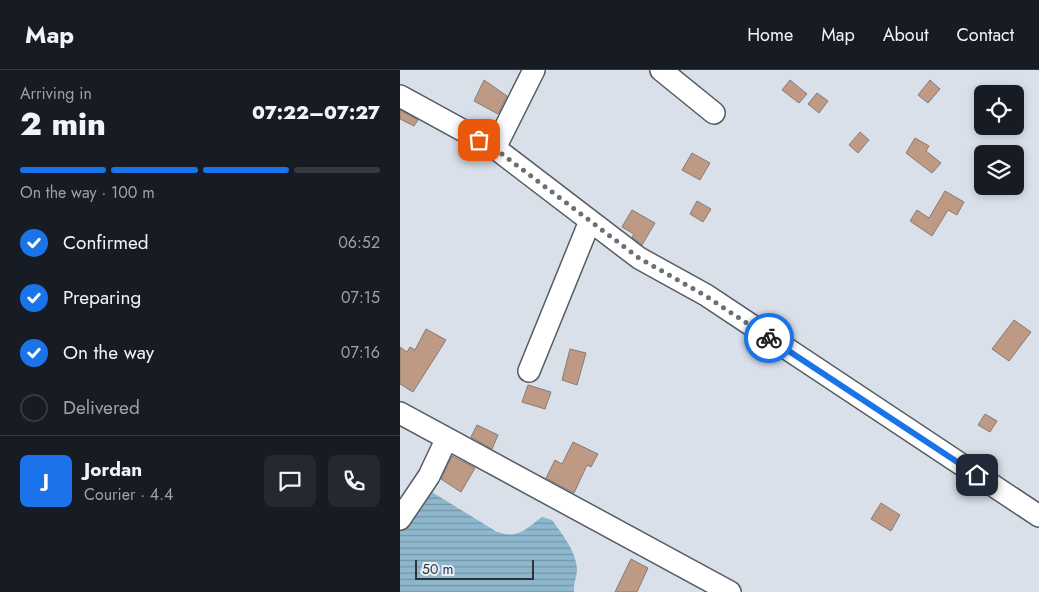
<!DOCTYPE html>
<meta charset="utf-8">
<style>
:root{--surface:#171b24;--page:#242831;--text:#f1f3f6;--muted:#9ea1a6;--line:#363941;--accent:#1a73e8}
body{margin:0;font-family:Jost,sans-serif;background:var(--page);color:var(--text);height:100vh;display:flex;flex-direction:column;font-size:19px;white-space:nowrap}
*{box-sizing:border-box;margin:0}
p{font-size:16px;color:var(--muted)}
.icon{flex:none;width:28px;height:28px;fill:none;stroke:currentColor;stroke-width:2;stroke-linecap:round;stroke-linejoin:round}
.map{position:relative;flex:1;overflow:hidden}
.sheet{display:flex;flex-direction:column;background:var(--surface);width:400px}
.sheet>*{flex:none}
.fabs{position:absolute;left:574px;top:15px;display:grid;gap:10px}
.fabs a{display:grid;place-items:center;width:50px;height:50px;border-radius:8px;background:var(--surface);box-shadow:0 2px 8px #0003;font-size:25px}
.scale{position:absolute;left:15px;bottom:12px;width:119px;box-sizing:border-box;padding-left:5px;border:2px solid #303336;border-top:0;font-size:14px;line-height:18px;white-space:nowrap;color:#303336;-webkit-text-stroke:4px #e6eef7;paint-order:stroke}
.pin{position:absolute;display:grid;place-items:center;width:42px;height:42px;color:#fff;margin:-21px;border-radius:10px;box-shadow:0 2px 8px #0006}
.courier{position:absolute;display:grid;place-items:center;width:50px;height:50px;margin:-25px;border:4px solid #1a73e8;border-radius:50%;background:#fff;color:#222;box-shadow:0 1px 6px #0007}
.overview em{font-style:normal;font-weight:800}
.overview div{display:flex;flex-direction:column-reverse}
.overview{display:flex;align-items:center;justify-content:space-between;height:85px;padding:0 20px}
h1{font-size:32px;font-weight:800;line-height:38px}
.bar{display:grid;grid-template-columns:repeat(4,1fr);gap:8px 5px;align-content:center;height:60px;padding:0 20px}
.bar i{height:6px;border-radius:4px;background:var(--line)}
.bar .selected{background:var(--accent)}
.bar p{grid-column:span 4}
.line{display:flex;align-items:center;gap:12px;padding:0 20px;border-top:1px solid var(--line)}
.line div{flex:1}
.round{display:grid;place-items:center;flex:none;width:52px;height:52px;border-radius:8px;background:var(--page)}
ol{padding:0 20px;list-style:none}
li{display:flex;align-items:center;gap:15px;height:55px}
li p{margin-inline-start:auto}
li .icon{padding:5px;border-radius:50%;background:var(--accent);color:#fff;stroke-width:4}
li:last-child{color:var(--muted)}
li i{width:28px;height:28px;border:2px solid var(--line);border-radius:50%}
header{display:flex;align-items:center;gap:30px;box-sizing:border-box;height:70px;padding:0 25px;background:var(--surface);border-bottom:1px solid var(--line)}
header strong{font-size:24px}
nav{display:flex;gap:28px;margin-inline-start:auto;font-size:18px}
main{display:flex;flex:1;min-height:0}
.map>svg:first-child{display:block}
.water{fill:url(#water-rules)}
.building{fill:#be9984;stroke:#867c76}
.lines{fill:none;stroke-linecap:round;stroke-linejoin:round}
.minor-casing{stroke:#555b63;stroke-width:24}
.minor{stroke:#fff;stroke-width:21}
.done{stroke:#6b7075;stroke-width:5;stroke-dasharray:0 9}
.route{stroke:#1a73e8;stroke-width:6}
</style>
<header>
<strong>Map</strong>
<nav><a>Home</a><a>Map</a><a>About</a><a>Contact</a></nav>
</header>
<main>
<section class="sheet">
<div class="overview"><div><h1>2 min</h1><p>Arriving in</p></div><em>07:22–07:27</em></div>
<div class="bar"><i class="selected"></i><i class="selected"></i><i class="selected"></i><i></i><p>On the way · 100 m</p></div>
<ol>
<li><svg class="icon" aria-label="check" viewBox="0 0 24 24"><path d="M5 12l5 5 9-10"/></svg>Confirmed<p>06:52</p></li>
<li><svg class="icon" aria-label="check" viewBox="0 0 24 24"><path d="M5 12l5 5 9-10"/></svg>Preparing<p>07:15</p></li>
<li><svg class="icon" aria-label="check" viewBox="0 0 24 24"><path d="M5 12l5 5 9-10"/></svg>On the way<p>07:16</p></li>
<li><i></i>Delivered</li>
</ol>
<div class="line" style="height:90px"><b class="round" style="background:var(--accent);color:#fff">J</b><div><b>Jordan</b><p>Courier · 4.4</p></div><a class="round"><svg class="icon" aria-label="chat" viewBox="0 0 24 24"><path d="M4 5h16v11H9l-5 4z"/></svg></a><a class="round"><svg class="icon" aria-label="phone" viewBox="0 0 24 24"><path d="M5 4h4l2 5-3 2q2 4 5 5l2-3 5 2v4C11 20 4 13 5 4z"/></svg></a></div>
</section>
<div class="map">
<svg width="639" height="522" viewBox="0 0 639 522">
<defs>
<pattern id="water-rules" width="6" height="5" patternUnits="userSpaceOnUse" patternTransform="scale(1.25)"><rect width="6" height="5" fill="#8db7cc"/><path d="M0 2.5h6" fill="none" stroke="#7495a6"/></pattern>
</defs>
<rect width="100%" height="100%" fill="#d9e0ea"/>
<path class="water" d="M27,419L97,462C119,469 124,460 142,447L152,450C162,464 176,481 177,499C177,507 173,514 174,522H0V455Z"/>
<path class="building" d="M84,10L107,26L98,44L74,31Z
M390,10L407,24L399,33L382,20Z
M530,10L540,19L528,33L518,25Z
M417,23L428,31L419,43L408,34Z
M0,40L18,50L14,56L0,49Z
M460,62L469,70L458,83L449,75Z
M515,68L529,76L526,81L541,93L532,103L506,83Z
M292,83L310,93L300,110L282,100Z
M545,121L564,132L557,145L548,140L532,166L510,151L517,140L529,148Z
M297,131L311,139L303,152L290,144Z
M232,140L255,153L242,175L232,167L234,164L222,157Z
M614,250L631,262L609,291L592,279Z
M26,259L46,270L13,322L0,314V277L7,282L10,277L15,280Z
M170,279L186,283L177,315L162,310Z
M128,315L151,322L145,339L122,332Z
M585,344L597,351L590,362L578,355Z
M77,355L98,365L92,379L71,367Z
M173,372L198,384L191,397L187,395L174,423L146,408L155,390L162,394Z
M52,386L75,398L61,422L41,409Z
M481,433L500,445L491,461L471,449Z
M231,489L248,498L237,522H215Z"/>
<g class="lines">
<g class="minor-casing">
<path id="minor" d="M261,0L314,43
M0,26L95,78L134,0
M95,78L239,188L306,225L639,446
M129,301L190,151
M0,343L330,522
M0,449L29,406L46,370"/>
</g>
<use href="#minor" class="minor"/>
</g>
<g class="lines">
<path class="done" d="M79,70L94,78L239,188L306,226L369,268"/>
<path class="route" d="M369,268L577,405"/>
</g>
</svg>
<div class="fabs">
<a><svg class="icon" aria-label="locate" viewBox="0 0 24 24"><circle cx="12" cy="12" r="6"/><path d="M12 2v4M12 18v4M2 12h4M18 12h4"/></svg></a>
<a><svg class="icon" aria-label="layers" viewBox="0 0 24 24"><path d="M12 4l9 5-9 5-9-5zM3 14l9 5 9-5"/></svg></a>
</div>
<div class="scale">50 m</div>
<div class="pin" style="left:79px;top:70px;background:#ea580c"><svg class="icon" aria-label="bag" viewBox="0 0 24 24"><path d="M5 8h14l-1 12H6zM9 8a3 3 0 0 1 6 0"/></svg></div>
<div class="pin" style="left:577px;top:405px;background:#1f2937"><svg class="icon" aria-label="home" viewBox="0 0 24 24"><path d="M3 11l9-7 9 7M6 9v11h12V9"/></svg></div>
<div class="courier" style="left:369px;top:268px"><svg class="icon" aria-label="bike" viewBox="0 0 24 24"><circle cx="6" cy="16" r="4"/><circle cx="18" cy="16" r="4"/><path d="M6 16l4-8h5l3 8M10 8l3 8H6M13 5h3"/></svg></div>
</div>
</main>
